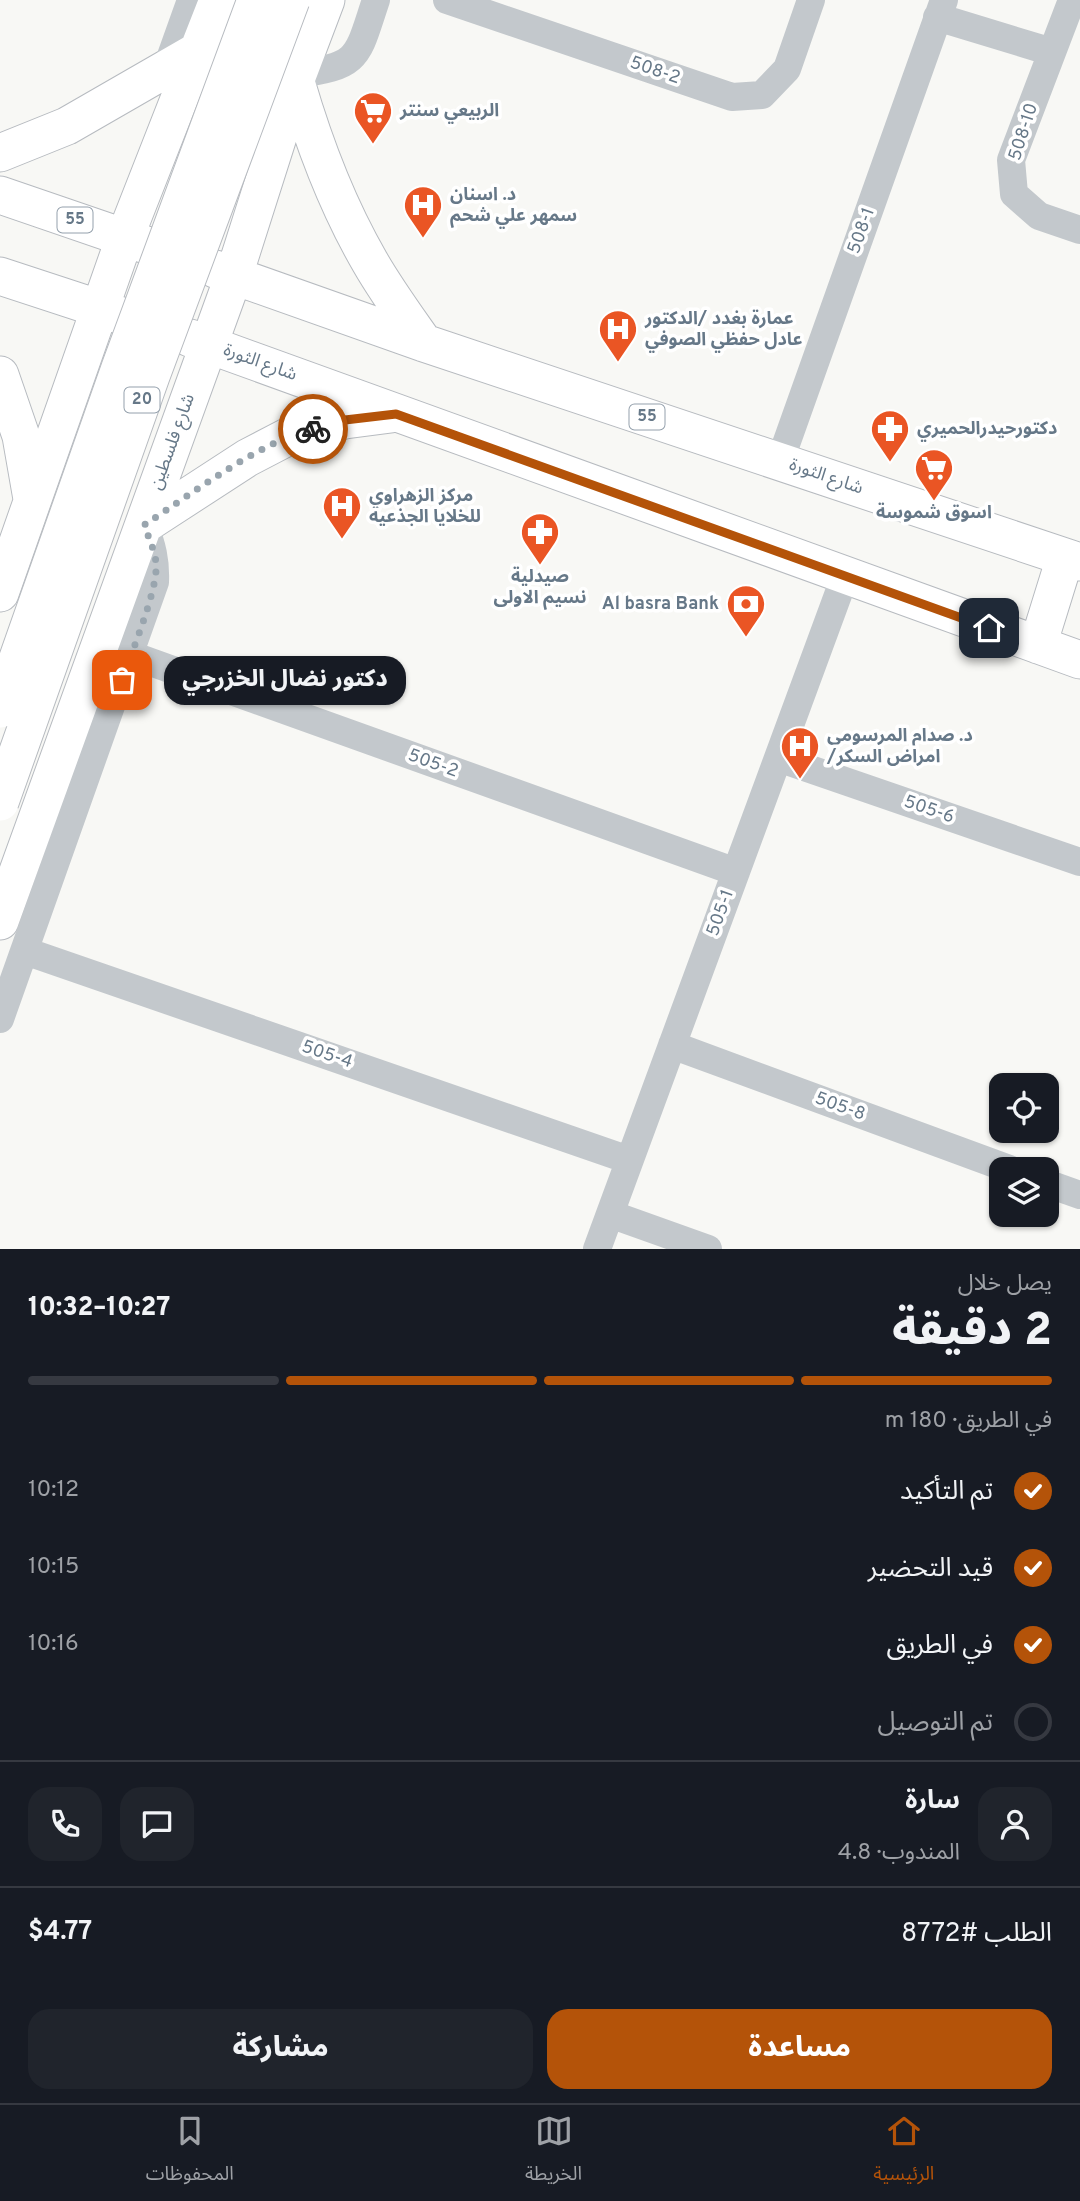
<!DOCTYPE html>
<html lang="ar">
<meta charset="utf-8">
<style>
:root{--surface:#171b24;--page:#20242c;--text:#f1f3f6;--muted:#9ea1a6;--line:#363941;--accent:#b45309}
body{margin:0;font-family:Overpass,"Noto Sans Arabic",sans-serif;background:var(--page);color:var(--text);direction:rtl;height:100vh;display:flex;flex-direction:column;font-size:26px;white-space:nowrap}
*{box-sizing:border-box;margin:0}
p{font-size:23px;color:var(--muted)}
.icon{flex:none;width:38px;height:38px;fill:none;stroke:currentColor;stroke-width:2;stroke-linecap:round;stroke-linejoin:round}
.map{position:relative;height:1249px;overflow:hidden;direction:ltr}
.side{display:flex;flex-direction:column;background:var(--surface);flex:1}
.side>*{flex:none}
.buttons{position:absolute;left:989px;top:1073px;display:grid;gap:14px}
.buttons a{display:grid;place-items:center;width:70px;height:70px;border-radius:14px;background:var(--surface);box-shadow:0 2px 5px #0004;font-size:35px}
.pin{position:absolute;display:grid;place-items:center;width:60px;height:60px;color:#fff;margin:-30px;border-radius:14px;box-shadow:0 4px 10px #0006}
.courier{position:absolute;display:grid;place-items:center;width:70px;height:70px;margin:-35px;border:5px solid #b45309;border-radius:50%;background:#fff;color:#222;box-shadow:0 2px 9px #0007}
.bubble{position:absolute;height:49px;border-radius:21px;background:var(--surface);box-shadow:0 2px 5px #0004;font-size:23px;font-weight:800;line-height:49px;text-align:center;direction:rtl}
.head em{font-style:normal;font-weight:800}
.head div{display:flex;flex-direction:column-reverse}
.head{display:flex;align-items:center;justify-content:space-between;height:119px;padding:0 28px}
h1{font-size:46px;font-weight:800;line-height:52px}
.bar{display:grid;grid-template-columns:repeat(4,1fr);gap:10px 7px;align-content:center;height:84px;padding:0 28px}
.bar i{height:9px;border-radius:5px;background:var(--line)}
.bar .selected{background:var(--accent)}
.bar p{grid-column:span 4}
.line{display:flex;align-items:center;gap:18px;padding:0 28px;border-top:2px solid var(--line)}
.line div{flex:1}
.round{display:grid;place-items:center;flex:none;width:74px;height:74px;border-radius:21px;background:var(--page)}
ol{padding:0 28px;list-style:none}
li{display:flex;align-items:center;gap:21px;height:77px}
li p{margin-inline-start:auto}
li .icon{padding:7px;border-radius:50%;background:var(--accent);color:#fff;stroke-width:4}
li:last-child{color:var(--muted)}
li i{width:38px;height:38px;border:4px solid var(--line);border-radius:50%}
.action{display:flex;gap:14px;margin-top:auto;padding:14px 28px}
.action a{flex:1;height:80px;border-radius:21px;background:var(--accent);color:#fff;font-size:28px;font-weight:800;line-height:80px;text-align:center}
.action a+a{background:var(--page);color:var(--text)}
.tabs{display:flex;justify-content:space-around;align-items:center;height:98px;border-top:2px solid var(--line);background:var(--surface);font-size:19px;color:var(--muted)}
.tabs a{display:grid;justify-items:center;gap:4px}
.tabs .selected{color:var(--accent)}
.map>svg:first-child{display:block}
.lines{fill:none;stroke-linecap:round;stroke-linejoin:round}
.major-casing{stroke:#b7bbc0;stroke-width:39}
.minor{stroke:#c3c8cc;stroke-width:28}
.major{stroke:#fff;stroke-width:37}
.major-bridge-casing{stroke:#b7bbc0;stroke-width:39;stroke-linecap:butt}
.major-bridge{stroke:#fff;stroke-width:37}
.done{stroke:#99a5ae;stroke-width:7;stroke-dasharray:0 12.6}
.route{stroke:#b45309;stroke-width:9}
.labels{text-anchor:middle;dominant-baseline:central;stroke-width:7;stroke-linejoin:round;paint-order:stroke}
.shield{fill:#fff;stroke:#94a0ac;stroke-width:2}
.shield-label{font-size:16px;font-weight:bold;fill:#667888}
.street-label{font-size:18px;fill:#667888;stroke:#fff}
.poi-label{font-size:18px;font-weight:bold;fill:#667888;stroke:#fff;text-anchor:start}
</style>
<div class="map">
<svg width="1080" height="1249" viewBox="0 0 1080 1249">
<rect width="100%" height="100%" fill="#f8f8f5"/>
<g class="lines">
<g class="major-casing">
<path id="major" d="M296,82C314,144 337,205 370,262C386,290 405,316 424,343
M0,153L67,126L199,50
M0,195L146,245
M215,269L424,343L1080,562
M0,276L125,317
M190,338L1080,660
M0,375L21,436L32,499
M144,525L247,458L295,433L345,420L391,414
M0,593L125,237L218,0
M1038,645L1065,558
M0,921L234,275L298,74L326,0"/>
</g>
<path class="minor" d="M447,0L732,97L762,95L787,69L811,0
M1072,0L1011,160L1014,194L1039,216L1080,230
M937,17L1052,52
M166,70L191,0
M298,74C361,66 357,56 376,0
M780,461L944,0
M131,655L736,872
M778,758L1080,862
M25,951L629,1160
M0,1019L155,582C156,561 152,545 144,525
M672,1045L1009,1169
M1046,1183L1080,1195
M610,1214L708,1249
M597,1249L845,576"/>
<use href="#major" class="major"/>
<g class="major-bridge-casing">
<path id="major-bridge" d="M0,709L120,368L256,0
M0,802L151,376L291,0"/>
</g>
<use href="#major-bridge" class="major-bridge"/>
</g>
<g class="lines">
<path class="done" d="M122,680C131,653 159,588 156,562C154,549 149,538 144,525C192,494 257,443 313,429"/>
<path class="route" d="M313,429L345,420L396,414L989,628"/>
</g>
<defs>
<g id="supermarket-pin" transform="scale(2.0125)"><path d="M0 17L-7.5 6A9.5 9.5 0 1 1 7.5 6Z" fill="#ea5524" stroke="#fff"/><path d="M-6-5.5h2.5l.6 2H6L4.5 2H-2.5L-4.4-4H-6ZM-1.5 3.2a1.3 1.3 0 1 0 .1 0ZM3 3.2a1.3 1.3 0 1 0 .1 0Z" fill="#fff"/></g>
<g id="hospital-pin" transform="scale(2.0125)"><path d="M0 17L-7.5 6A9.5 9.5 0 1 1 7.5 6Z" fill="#ea5524" stroke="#fff"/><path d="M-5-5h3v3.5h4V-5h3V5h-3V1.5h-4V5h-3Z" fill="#fff"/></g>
<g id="pharmacy-pin" transform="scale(2.0125)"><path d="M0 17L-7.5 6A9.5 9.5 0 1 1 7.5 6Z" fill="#ea5524" stroke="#fff"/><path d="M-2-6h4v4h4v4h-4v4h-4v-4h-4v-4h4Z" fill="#fff"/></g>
<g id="bank-pin" transform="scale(2.0125)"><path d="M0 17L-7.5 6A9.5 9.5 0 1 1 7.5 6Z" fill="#ea5524" stroke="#fff"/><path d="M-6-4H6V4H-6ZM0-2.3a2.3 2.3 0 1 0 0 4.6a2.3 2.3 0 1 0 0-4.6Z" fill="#fff"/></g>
</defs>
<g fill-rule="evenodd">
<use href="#supermarket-pin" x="373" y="111"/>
<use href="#hospital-pin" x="423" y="205"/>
<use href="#hospital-pin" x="618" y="329"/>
<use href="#pharmacy-pin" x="890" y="429"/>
<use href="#supermarket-pin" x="934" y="468"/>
<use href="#hospital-pin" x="342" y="506"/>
<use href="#pharmacy-pin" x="540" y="532"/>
<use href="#bank-pin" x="746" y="604"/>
<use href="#hospital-pin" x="800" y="746"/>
</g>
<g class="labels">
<g class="shield">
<rect x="57.5" y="207.5" width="35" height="25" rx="5"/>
<rect x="124.5" y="387.5" width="35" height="25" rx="5"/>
<rect x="629.5" y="404.5" width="35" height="25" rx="5"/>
</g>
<g class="shield-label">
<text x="75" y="220">55</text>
<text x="142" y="400">20</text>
<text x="647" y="417">55</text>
</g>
<g class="street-label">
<text transform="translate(655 71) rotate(19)">508-2</text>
<text transform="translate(1024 132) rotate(-72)">508-10</text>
<text transform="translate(862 231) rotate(-70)">508-1</text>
<text transform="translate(260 363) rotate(20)">شارع الثورة</text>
<text transform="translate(173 442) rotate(-70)">شارع فلسطين</text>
<text transform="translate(826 477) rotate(19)">شارع الثورة</text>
<text transform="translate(433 764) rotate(20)">505-2</text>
<text transform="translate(929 810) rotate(19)">505-6</text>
<text transform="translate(721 913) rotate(-70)">505-1</text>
<text transform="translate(327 1055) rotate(19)">505-4</text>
<text transform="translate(840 1107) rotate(20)">505-8</text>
</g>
<g class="poi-label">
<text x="400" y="111">الربيعي سنتر</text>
<text x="450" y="195">د. اسنان<tspan x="450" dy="21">سمهر علي شحم</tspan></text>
<text x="645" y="319">عمارة بغدد /الدكتور<tspan x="645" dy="21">عادل حفظي الصوفي</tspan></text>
<text x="917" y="429">دكتورحيدرالحميري</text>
<text x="369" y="496">مركز الزهراوي<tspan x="369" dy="21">للخلايا الجذعيه</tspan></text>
<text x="934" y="513" text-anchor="middle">اسوق شموسة</text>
<text x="540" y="577" text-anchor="middle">صيدلية<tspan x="540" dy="21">نسيم الاولى</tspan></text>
<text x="719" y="604" text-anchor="end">Al basra Bank</text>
<text x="827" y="736">د. صدام المرسومي<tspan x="827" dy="21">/امراض السكر</tspan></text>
</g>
</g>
</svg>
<div class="buttons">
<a><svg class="icon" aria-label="locate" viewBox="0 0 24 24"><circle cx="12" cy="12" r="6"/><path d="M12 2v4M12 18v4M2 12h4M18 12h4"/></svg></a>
<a><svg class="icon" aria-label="layers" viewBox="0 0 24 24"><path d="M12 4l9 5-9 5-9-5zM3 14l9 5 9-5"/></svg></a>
</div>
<div class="pin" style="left:122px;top:680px;background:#ea580c"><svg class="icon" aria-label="bag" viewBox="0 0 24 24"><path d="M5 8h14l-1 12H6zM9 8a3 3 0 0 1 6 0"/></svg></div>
<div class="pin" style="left:989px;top:628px;background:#1f2937"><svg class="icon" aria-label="home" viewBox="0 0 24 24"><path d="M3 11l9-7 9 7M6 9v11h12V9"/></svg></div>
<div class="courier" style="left:313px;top:429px"><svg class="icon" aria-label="bike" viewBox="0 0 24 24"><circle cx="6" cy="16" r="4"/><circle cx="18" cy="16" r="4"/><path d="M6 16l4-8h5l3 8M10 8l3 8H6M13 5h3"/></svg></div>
<div class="bubble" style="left:164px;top:656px;width:242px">دكتور نضال الخزرجي</div>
</div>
<section class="side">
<div class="head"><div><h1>2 دقيقة</h1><p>يصل خلال</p></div><em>10:27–10:32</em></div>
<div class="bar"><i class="selected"></i><i class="selected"></i><i class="selected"></i><i></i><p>في الطريق · 180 m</p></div>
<ol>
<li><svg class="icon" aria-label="check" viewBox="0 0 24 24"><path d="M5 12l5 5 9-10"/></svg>تم التأكيد<p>10:12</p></li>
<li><svg class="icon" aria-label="check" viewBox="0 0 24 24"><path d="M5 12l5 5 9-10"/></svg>قيد التحضير<p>10:15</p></li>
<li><svg class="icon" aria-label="check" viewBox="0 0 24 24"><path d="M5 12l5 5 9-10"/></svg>في الطريق<p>10:16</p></li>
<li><i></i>تم التوصيل</li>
</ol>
<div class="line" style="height:126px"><a class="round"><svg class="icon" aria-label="person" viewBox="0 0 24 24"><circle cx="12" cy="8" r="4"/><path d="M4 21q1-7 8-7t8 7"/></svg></a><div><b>سارة</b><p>المندوب · 4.8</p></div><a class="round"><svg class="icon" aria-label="chat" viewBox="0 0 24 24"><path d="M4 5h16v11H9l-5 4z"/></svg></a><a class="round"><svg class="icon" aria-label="phone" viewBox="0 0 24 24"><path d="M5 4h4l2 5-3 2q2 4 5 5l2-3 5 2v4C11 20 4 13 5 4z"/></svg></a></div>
<div class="line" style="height:91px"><div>الطلب #8772</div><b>$4.77</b></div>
<div class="action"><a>مساعدة</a><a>مشاركة</a></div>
</section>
<nav class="tabs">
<a class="selected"><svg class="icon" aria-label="home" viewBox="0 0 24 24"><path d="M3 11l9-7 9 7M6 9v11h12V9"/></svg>الرئيسية</a>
<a><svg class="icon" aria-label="map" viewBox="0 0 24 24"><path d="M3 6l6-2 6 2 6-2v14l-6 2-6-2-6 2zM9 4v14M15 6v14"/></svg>الخريطة</a>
<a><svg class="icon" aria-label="saved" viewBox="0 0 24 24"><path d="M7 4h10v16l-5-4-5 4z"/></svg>المحفوظات</a>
</nav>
